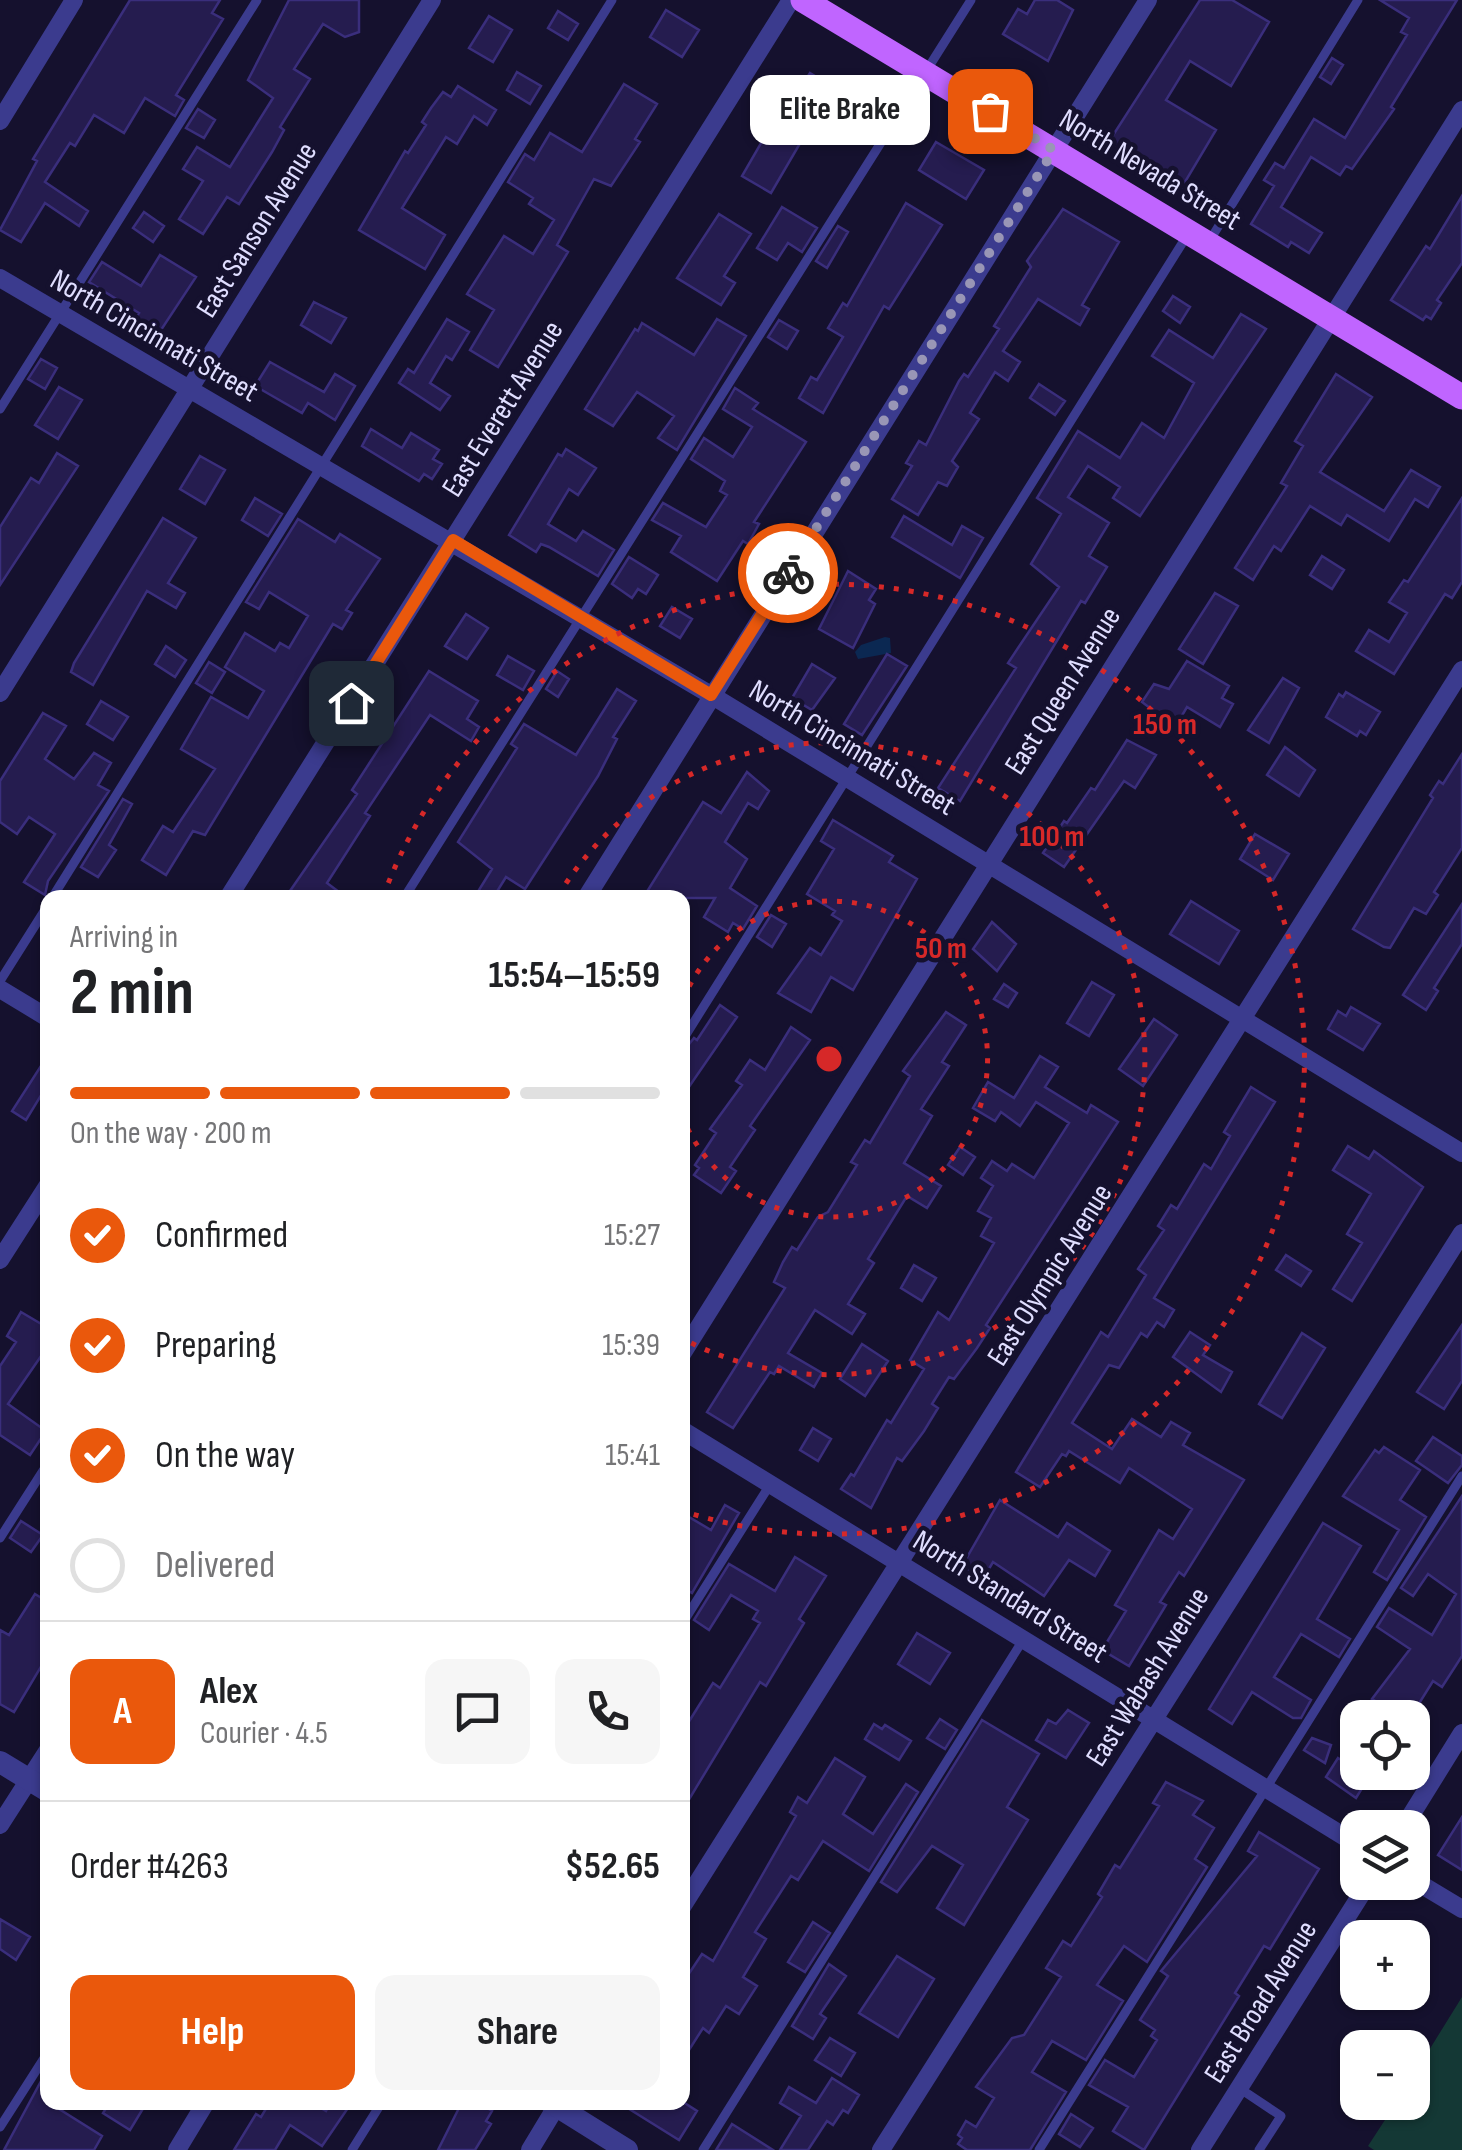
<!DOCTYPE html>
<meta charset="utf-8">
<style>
:root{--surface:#fff;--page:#f6f6f6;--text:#202124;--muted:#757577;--line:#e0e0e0;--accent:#ea580c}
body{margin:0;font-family:"Sofia Sans Condensed",sans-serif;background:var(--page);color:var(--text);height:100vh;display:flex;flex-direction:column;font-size:38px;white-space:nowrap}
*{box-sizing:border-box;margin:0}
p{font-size:32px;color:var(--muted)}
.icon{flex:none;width:55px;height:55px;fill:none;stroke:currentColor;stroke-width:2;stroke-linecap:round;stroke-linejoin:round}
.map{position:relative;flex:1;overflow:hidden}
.panel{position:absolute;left:40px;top:890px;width:650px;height:1220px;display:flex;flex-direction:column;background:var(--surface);border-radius:20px;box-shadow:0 2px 8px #0004}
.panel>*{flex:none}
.fabs{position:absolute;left:1340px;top:1700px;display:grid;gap:20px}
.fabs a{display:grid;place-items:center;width:90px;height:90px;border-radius:20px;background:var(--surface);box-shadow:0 2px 8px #0004;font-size:50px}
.pin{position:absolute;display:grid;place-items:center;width:85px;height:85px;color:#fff;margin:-42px;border-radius:20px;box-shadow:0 5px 15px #0006}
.courier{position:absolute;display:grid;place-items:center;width:100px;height:100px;margin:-50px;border:8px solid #ea580c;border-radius:50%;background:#fff;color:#222;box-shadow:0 2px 12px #0007}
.bubble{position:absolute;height:70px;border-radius:20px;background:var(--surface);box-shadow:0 2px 8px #0004;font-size:32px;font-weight:700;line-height:70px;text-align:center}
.head em{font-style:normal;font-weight:700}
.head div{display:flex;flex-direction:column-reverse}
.head{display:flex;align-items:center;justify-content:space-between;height:170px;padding:0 30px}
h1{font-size:65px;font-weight:700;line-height:75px}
.bar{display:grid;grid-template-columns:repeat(4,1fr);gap:15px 10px;align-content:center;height:120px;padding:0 30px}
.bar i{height:12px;border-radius:8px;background:var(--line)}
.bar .active{background:var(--accent)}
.bar p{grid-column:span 4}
.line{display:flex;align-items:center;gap:25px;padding:0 30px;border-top:2px solid var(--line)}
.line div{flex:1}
.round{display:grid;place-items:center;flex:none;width:105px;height:105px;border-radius:20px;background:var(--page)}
ol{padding:0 30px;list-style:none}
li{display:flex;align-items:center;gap:30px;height:110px}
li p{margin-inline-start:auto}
li .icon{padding:10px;border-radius:50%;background:var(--accent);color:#fff;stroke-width:4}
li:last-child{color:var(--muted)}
li i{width:55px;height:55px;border:5px solid var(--line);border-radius:50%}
.action{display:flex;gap:20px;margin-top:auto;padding:20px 30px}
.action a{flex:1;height:115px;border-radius:20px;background:var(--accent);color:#fff;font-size:40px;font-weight:700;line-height:115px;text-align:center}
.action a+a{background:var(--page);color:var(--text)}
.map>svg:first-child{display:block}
.green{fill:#143835}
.water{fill:#0b2852}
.building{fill:#251c4f;stroke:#3a2e7c;stroke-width:2.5}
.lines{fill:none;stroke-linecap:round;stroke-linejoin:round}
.service{stroke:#3b3b8e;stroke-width:9}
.minor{stroke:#3b3b8e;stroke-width:18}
.tertiary{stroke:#3b3b8e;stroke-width:22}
.primary{stroke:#c065ff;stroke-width:25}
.done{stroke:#9996b6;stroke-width:10;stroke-dasharray:0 18}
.route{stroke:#ea580c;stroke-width:12}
.ring{fill:none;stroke:#d62828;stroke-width:5;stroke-dasharray:5 10}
.labels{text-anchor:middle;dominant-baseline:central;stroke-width:9;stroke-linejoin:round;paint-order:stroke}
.street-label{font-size:30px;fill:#e0deff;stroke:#15112e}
.centre{fill:#d62828;stroke:#15112e;stroke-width:5}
.ring-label{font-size:30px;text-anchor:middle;font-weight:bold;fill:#d62828;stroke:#15112e;stroke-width:9;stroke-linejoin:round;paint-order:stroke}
</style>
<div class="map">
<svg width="1462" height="2150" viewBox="0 0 1462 2150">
<rect width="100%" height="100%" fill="#15112e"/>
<path class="green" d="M1462,1997V2150H1374L1368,2146L1396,2103L1412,2102L1413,2076Z"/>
<path class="water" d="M885,637L890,638L891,653L858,659L855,652L861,645Z"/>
<path class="building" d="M130,0H220L212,13L223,19L176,95L184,100L175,116L145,98L124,133L94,115L75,146L70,143L45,182L88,211L79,226L45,203L21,242L0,230L37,161L33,159Z
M289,0H359V32L345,37L323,24L294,69L310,79L280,127L284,130L272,152L239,204L227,197L203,234L179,219L203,181L183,169L197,147L230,167L273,98L248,80Z
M1035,0H1057L1073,10L1048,61L1003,34L1018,9L1027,14Z
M1200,0H1232L1269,22L1231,86L1190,61L1166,100L1216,130L1182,187L1108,143Z
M1380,0H1457L1391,107L1394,109L1352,169L1346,166L1340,175L1311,157L1281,207L1322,233L1309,253L1291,242L1288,247L1251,224L1274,186L1264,180L1275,163L1284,168L1314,119L1345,138L1407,35L1401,32L1409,18Z
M666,10L699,30L682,57L650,37Z
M558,11L578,24L568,40L548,28Z
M489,16L512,30L493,62L469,48Z
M1332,58L1343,65L1331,84L1320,77Z
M517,72L541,86L530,104L507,90Z
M810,73L833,87L771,193L742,176L794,86L803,84Z
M624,84L657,104L635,139L640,142L611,186L594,179L557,245L568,252L498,367L470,350L494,310L467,294L504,236L533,254L554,220L529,204L533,198L508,182L525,154L534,160L550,133L582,152Z
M458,86L496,110L487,125L474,116L457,144L446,137L402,208L445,235L425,269L359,230L405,151L408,153L426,125L422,122L431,108L443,92L451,97Z
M198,109L215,120L204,138L186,128Z
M936,142L984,170L966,199L919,170Z
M1462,196V263L1437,300L1441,303L1431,319L1426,316L1423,320L1391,300L1426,246L1430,249Z
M906,203L942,225L889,309L884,306L823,413L799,398L811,377L817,380L843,337L828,328L843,303L847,306Z
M782,207L817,228L802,252L788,243L777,260L757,248Z
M1063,209L1119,242L1082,305L1089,309L1080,325L1038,299L1003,351L1020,362L1008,381L995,372L970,413L979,419L952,461L958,467L947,486L938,482L918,515L892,499L912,466L906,463L919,441L926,445L959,381L964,374L968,377L999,329L994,326L1031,267L1027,261Z
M144,212L164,226L153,242L133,228Z
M719,214L751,234L724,276L735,283L721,305L677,278Z
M838,226L848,232L827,268L816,261Z
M160,255L196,277L159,333L135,318L139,313L89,282L102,262L141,286Z
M1173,296L1190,307L1180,323L1163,311Z
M314,302L346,318L331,343L301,325Z
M1241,314L1266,329L1140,516L1113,498L1120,487L1088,466L1068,497L1109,523L1089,556L1107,567L1085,603L1081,601L960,801L938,788L1016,668L1008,663L1059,587L1031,564L1061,514L1037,498L1078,431L1120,458L1142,423L1164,438L1194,383L1152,356L1169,330L1213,358Z
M447,319L469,332L452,360L446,356L430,383L450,396L440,410L399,383L408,369L414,373Z
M717,319L746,336L677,450L658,438L674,416L637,392L613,426L585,409L635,329L638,331L642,323L694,355Z
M779,320L798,331L787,349L768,337Z
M41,359L57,368L45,389L28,379Z
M270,362L324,392L335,374L355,386L335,420L308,403L302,413L255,386Z
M1336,374L1372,397L1320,472L1384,511L1411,470L1440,487L1428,507L1415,499L1389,541L1347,515L1341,525L1310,506L1281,551L1274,546L1253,580L1235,568L1287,486L1281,483L1303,446L1295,441Z
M1039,384L1065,401L1055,415L1030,398Z
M59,387L82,400L58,439L35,425Z
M735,388L758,403L753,409L806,442L754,522L759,524L748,544L743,541L717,581L671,552L681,536L652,520L663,503L706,527L727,495L720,491L725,481L691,459L704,438L733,457L752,427L723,409Z
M371,429L402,448L411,433L439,450L433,459L442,464L432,479L424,474L419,481L362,446Z
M566,449L596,468L578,495L569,489L548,524L576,541L583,531L614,550L598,576L549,547L541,544L536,552L509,535L558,454L562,456Z
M57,453L78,466L0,585V527L31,478L39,483Z
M200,456L225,470L205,504L180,489Z
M255,498L282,514L268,536L242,520Z
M1462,498V582L1452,598L1445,594L1394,674L1356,651L1369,630L1389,642L1407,613L1389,602L1404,580L1408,582Z
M904,516L952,545L962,526L983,538L960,578L892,537Z
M163,518L196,538L168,583L185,593L176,608L147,591L93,685L71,672L74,663Z
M298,519L335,542L340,534L380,559L346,610L352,613L342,629L333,624L205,835L193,831L166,875L142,860L163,826L173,832L215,769L181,749L211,697L248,718L264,691L225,667L245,633L275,651L280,643L289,648L308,616L269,592L259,609L246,602Z
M1322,556L1344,570L1332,589L1310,575Z
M629,557L658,575L646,594L638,589L632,598L612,584Z
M848,571L876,589L869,600L875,604L853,648L819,629Z
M1215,593L1238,606L1203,664L1179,649Z
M672,607L692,619L680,638L660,626Z
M466,614L488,628L467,659L445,646Z
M166,646L186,660L175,677L155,664Z
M887,654L907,666L862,735L844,724Z
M508,656L534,671L523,690L497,675Z
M1187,661L1229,686L1222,698L1233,704L1220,727L1187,707L1177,724L1170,723L1142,702L1154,684L1169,689Z
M209,662L225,672L212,693L196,683Z
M812,664L835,678L812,710L792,698Z
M429,671L478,701L467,719L479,727L471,741L430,715L365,813L370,816L327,883L347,898H300L290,891L357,794L352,790Z
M557,671L569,679L558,697L546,689Z
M1283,678L1299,688L1269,743L1248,730Z
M617,689L636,701L613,737L617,739L598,776L525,889L506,877L493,898H474L492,869L458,842L517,748L511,744L524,724L576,755Z
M1346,692L1380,712L1366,735L1360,731L1357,736L1326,717L1339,694L1343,697Z
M101,701L128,717L113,740L87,724Z
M43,713L66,726L45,759L74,779L94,753L111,763L98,785L109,791L48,881L45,895L24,882L55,834L29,817L17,834L0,822V781Z
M1127,740L1156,755L1135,788L1124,781L1064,867L1043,853L1064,821L1067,823L1091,788L1095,790Z
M1285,747L1315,770L1299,796L1267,775Z
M1462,754V848L1434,892L1438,895L1426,914L1414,908L1390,948L1384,947L1353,929L1433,798L1430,795L1439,781L1443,784Z
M747,772L769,791L758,809L748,803L725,842L747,859L730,888L757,906L743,929L733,923L728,932L704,917L715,898H643L703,802L721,813Z
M123,799L132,804L109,845L116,850L98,877L81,867Z
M833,820L893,856L889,862L917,879L853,990L831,977L811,1012L778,993L810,948L821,955L842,921L832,915L835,911L807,894L834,849L821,841Z
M1255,834L1289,854L1273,880L1240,859Z
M1191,901L1239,931L1219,964L1170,934Z
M1462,904V944L1434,988L1438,991L1426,1010L1403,995Z
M771,915L786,924L772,947L757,937Z
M992,922L1016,944L997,971L973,949Z
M1092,982L1114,995L1089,1036L1067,1023Z
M1004,984L1017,993L1008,1007L994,999Z
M720,1005L737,1017L682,1097V1053L694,1038L697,1040Z
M1351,1007L1380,1024L1363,1050L1328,1029L1338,1011L1346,1016Z
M946,1012L966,1025L942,1062L949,1066L921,1109L932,1116L904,1163L941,1186L927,1208L907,1196L868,1259L874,1263L848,1304L865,1314L852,1334L815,1310L788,1353L822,1373L814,1387L779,1366L774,1374L770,1372L733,1428L707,1412L785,1288L774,1282L783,1262L792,1247L797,1250L818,1217L828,1212L857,1165L851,1162L865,1140L870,1143L910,1076L903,1071Z
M1154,1019L1177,1035L1143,1086L1119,1069Z
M791,1027L810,1040L750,1126L755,1130L730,1167L736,1171L721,1193L694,1175L699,1168L695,1165L716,1133L710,1129L742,1085L736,1081L750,1060L765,1070Z
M48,1055V1084L26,1120L12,1111Z
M1040,1056L1058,1067L1045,1087L1087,1113L1091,1105L1118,1122L986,1325L990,1328L977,1348L954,1379L949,1377L932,1404L938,1408L924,1431L902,1461L897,1458L871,1508L841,1489L851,1474L854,1476L887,1420L891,1423L924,1369L910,1360L938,1312L949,1320L994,1243L981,1236L991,1218L978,1211L993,1186L981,1178L992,1161L1007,1171L1012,1164L1034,1178L1069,1123L1036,1102L1020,1126L1001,1112L995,1121L973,1108L988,1082L1014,1098Z
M1251,1087L1275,1102L1154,1298L1174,1310L1164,1327L1157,1322L1147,1337L1141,1333L1119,1368L1109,1365L1072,1423L1112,1449L1132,1419L1161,1437L1171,1422L1190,1433L1183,1445L1244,1480L1184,1576L1179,1572L1160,1602L1166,1605L1129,1666L1102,1650L1126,1611L1115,1605L1159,1530L1173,1539L1192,1509L1129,1468L1120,1483L1069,1451L1066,1456L1062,1454L1040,1487L1016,1472L1101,1332L1108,1337L1146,1275L1138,1269L1164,1230L1158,1226L1171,1205L1177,1209L1204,1164L1211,1169L1230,1136L1224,1132Z
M1348,1146L1369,1159L1374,1151L1423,1187L1352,1301L1333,1289L1362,1243L1347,1234L1371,1194L1333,1170Z
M960,1147L975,1157L963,1175L948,1165Z
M1286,1255L1311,1271L1301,1286L1276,1270Z
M914,1265L936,1278L922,1301L901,1288Z
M21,1312L48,1328V1346L8,1404L46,1431L30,1455L0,1435V1366L16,1342L7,1336Z
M1462,1325V1381L1444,1409L1417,1392Z
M1190,1332L1210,1345L1203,1355L1232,1372L1221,1392L1173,1357Z
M1302,1333L1325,1348L1282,1418L1259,1404Z
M862,1344L888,1361L865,1396L840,1379Z
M813,1428L831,1439L818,1461L800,1450Z
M1433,1437L1462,1456V1465L1448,1483L1416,1461Z
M1384,1447L1420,1470L1400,1500L1426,1517L1387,1580L1374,1572L1399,1530L1343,1496L1375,1450L1379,1453Z
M1462,1496V1656L1442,1687L1433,1681L1410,1718H1371L1380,1704L1372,1699L1410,1649L1377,1627L1389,1608L1432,1635L1456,1594L1428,1574L1413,1596L1401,1588Z
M1000,1500L1058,1537L1067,1523L1110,1551L1095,1576L1069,1560L1044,1596L993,1562L983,1579L962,1566Z
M725,1505L739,1513L692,1593L682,1587V1513L711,1530Z
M21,1521L43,1535L31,1552L10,1538Z
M1323,1523L1361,1546L1317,1619L1350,1639L1339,1657L1301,1634L1274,1677L1311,1700L1301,1718H1293L1252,1692L1232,1724L1209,1709Z
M795,1557L826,1576L799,1619L804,1623L766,1686L760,1682L682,1811V1720L688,1723L713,1683L720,1688L760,1623L753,1619L758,1611L731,1595L709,1630L694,1620L729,1564L775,1591Z
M35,1594L48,1602V1655L14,1712L0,1704V1630L9,1635Z
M917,1633L950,1653L930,1684L898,1664Z
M1068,1710L1089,1723L1066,1758L1036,1740L1048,1720L1056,1724Z
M940,1719L957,1730L945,1749L927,1738Z
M982,1720L1039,1754L1007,1807L1028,1820L964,1925L937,1908L963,1865L932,1846L897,1892L881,1882Z
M874,1724L882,1729L885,1725L911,1741L899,1760L865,1739Z
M1312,1738L1331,1745L1325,1763L1304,1750Z
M835,1758L865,1777L843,1814L873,1834L906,1784L918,1792L869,1871L823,1841L798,1880L791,1876L755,1932L766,1939L743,1977L757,1986L739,2014L726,2006L709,2033L703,2028L682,2061V1984L702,1954L713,1961L796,1816L790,1812L798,1797L807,1803Z
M1338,1758L1369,1777L1356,1798L1326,1777Z
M1166,1782L1203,1801L1193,1815L1214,1828L1195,1859L1207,1867L1147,1962L1124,1946L1097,1985L1123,2001L1086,2060L1052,2041L1032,2072L1066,2092L1030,2150H967L958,2144L962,2138L958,2135L966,2121L976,2127L994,2098L976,2087L1012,2038L1024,2035L1061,1977L1046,1968L1063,1941L1071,1946L1102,1897L1098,1894L1115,1865L1120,1868L1159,1806L1153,1803Z
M1462,1817V1870L1438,1855Z
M1259,1832L1319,1869L1270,1949L1264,1946L1235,1993L1239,1996L1144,2150L1113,2131L1128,2107L1089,2085L1105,2060L1134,2077L1157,2040L1151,2036L1155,2030L1140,2020L1168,1976L1161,1971L1257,1856L1248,1851Z
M0,1919L30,1937L16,1960L0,1949Z
M813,1922L830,1933L805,1972L788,1962Z
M897,1956L934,1979L898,2037L859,2013Z
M829,1964L846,1976L820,2014L826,2018L813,2039L792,2026Z
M830,2038L855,2053L841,2076L815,2060Z
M48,2068V2102L102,2136L94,2150H4Z
M832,2078L859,2095L848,2113L843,2110L833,2125L827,2121L808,2150H780L801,2116L780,2103L789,2087L816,2103Z
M110,2102H147L130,2130L103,2113Z
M270,2102H311L326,2111L331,2102H352L322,2146L290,2125L275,2150H234L256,2114L261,2117Z
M462,2102H478L492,2111L486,2121L491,2124L475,2150H438Z
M618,2102H683L697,2111L679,2140Z
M1071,2114L1093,2128L1080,2147L1059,2134Z
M732,2124L773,2150H716Z"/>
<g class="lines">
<path class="service" d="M1210,240L1358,0
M0,409L257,0
M52,898L612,0
M404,898L971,0
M0,981L48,905
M682,1041L1188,234
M0,1538L48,1463
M682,1624L771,1483
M1239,2088L1281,2116L1259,2150
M0,2127L48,2052
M352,2150L382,2102
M703,2150L1023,1640
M1039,2150L1462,1476"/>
<path class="minor" d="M0,121L74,0
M0,278L711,695L1462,1153
M0,693L432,0
M228,898L791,0
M586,898L1148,0
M0,989L48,1018
M0,1260L48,1185
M682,1354L1462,110
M682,1430L1358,1845
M0,1825L48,1750
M1403,1828L1462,1733
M1412,1879L1462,1909
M682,1907L1462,670
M177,2150L206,2102
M530,2150L559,2102
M881,2150L1462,1233
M1200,2150L1369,1882"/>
<path class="tertiary" d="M0,1762L48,1791
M550,2102L627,2150"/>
<path class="primary" d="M803,0L1462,397"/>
</g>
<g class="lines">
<path class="done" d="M788,573L1054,150L990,111"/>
<path class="route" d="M351,703L453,540L711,695L788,573"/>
</g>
<g class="ring">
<path d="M683 1000A158 158 0 1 1 683 1118"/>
<path d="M558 896A316 316 0 1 1 683 1339"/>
<path d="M383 897A475 475 0 1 1 686 1512"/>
</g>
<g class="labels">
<g class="street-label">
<text transform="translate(1150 170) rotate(31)">North Nevada Street</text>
<text transform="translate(257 230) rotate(-58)">East Sanson Avenue</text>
<text transform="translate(154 336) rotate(30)">North Cincinnati Street</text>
<text transform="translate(503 409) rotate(-58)">East Everett Avenue</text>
<text transform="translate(1063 691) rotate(-58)">East Queen Avenue</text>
<text transform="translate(852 748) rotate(31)">North Cincinnati Street</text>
<text transform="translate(1050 1275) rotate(-58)">East Olympic Avenue</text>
<text transform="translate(1010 1597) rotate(32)">North Standard Street</text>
<text transform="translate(1148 1677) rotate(-58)">East Wabash Avenue</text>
<text transform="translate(1261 2002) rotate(-58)">East Broad Avenue</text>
</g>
</g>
<circle cx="829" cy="1059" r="15" class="centre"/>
<g class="ring-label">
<text x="1165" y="734">150 m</text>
<text x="1052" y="846">100 m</text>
<text x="941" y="958">50 m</text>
</g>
</svg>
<div class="fabs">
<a><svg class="icon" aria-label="locate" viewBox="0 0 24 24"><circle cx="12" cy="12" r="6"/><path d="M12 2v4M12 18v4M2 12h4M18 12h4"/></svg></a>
<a><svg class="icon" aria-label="layers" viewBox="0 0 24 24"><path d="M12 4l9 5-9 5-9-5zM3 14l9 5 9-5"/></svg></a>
<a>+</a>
<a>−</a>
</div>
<div class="pin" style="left:990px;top:111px;background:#ea580c"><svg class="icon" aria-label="bag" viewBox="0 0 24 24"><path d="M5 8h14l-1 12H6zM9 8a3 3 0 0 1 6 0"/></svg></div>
<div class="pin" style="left:351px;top:703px;background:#1f2937"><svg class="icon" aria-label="home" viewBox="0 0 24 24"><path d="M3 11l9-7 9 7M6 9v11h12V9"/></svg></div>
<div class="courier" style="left:788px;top:573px"><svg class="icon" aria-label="bike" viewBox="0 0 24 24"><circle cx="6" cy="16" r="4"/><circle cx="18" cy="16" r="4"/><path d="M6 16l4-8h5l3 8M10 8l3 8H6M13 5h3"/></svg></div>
<div class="bubble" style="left:750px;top:75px;width:180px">Elite Brake</div>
<section class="panel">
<div class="head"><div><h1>2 min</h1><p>Arriving in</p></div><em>15:54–15:59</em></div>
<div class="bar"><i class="active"></i><i class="active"></i><i class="active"></i><i></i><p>On the way · 200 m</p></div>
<ol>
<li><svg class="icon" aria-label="check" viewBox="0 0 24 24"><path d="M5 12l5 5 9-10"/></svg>Confirmed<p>15:27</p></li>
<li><svg class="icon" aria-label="check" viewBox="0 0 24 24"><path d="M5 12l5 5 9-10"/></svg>Preparing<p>15:39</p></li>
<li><svg class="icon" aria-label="check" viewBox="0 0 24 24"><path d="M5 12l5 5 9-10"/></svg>On the way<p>15:41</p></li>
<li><i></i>Delivered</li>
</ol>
<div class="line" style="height:180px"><b class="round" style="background:var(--accent);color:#fff">A</b><div><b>Alex</b><p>Courier · 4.5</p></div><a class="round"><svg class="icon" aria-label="chat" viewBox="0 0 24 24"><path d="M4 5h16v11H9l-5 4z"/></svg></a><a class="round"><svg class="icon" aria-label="phone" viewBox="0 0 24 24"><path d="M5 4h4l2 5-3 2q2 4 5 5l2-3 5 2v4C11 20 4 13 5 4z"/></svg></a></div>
<div class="line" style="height:130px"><div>Order #4263</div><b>$52.65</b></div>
<div class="action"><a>Help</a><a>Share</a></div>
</section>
</div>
